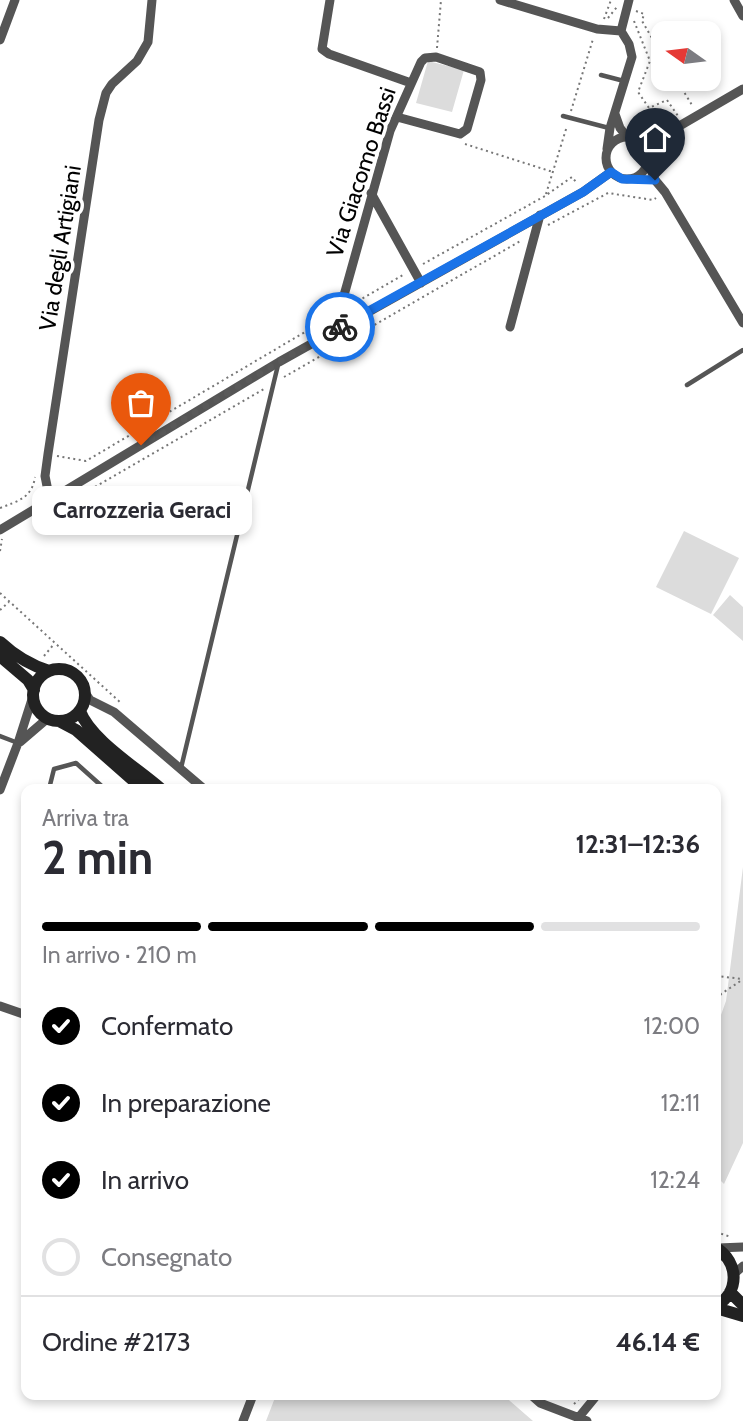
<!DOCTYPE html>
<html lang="it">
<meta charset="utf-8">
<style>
:root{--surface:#fff;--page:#f7f7f7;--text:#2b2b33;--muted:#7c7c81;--line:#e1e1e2;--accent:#000}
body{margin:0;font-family:Cabin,sans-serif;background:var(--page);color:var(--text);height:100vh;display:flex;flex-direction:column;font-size:26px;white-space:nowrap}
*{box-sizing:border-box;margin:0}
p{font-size:23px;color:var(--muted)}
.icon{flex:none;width:38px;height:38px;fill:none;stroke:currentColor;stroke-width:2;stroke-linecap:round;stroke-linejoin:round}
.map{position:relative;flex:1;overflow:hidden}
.sheet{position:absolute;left:21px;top:784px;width:700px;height:616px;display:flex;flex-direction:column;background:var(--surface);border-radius:14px;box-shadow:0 4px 10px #0003}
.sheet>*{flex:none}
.needle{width:46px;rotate:284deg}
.fabs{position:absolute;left:651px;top:21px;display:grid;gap:14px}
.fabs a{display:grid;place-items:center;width:70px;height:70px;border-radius:14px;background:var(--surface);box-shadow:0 4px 10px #0003;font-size:35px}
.pin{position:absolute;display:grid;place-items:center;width:60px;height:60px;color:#fff;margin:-72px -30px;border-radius:50% 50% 50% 0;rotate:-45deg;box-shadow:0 0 7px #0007}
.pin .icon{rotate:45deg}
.courier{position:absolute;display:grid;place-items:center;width:70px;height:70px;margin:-35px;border:5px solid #1a73e8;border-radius:50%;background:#fff;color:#222;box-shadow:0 2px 9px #0007}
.bubble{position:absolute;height:49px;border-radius:14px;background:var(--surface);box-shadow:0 4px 10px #0003;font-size:23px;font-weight:700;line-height:49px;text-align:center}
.summary em{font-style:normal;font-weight:700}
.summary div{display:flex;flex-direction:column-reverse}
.summary{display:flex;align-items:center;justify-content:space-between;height:119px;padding:0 21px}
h1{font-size:46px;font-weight:700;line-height:52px}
.bar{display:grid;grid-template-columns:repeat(4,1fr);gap:10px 7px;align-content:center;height:84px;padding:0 21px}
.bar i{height:9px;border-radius:5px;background:var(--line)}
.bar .on{background:var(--accent)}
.bar p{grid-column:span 4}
.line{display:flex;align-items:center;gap:18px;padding:0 21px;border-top:2px solid var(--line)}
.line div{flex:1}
ol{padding:0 21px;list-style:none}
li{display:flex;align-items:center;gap:21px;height:77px}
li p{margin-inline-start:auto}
li .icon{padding:7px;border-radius:50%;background:var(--accent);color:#fff;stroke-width:4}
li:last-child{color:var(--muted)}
li i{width:38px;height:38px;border:4px solid var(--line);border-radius:50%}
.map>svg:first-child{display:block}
.green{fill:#dcdcdc}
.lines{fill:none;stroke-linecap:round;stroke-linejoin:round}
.path{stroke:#777;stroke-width:2;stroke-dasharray:2 3.5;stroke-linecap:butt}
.lane{stroke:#555;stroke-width:4.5}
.street{stroke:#555;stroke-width:9}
.secondary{stroke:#222;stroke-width:12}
.done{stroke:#595959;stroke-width:7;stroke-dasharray:0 12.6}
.route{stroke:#1a73e8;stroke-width:9}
.labels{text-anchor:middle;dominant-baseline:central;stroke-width:7;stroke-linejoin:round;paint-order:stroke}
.street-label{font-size:23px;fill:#000;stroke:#fff}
</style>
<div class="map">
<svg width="743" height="1421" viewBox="0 0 743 1421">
<rect width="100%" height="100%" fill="#fff"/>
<path class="green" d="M428,61L464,70L452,112L416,103Z
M684,531L739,558L711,614L656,587Z
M730,595L743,607V641L713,615Z
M743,867V1143L724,1184L716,1176V1029L726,1001Z
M276,1395H503L533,1421H266Z"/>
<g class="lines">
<path class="path" d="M636,11L644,14L642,21L663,57
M608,18L617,7
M604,19L611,0
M634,21L650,61L638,92L649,108L667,100L678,116
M437,48L441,0
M676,79L692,105
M571,111L593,39
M465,144L553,172
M546,194L567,126
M548,225L608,193L653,200L656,198
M423,264L545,196L572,177L576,182
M353,304L403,275
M284,377L522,240
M57,456L86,461L327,319
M0,508C18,501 32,498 35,477
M57,509L264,389
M0,551L2,539
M0,593L121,703
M0,610L9,602
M44,656L54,644
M716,976L743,979
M716,1005L721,994L742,980
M716,1232L731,1237
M574,1404L583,1395"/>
<path class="lane" d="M601,75L624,81
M563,116L609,128
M687,385L743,350
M0,736L18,743
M181,768L278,365
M49,789L54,769L76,763L105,789"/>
<path class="street" d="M330,0L322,49L329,54L411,83
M500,0L597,29L621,31
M734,0L743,16
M621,31L629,0
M0,40L15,0
M615,114L620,128L627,137
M606 158a21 21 0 1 1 42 0a21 21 0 1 1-42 0Z
M645,146L743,89
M607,149L610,128L632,57L629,44L621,31
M648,162L655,180L665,192L743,323
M371,193L421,283
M510,327L540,215
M334,331L390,131L421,62L425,58L436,57L480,72L481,80L467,129L460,134L397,117
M50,501L45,476L48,454L99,120L106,93L112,84L137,61L148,42L152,0
M0,530L279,362L583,192L611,172
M86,694L90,700L114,712L204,789
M20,742L48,718
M0,790L18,743L33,696
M0,1006L26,1015
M718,1248L743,1247
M734,1274L743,1266
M531,1395L540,1403L587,1421
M579,1417L597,1395
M243,1421L253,1395"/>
<path class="secondary" d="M0,642C15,656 29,665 49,671
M0,656L28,680L34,690
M33 695a26 26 0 1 1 52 0a26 26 0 1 1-52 0Z
M80,711C90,739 137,768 161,789
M59,721L76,730L143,789
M716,1248C739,1262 740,1292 716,1306
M730,1292L743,1305
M716,1308L743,1316"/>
</g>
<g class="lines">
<path class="done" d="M141,445L279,362L340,327"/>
<path class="route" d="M340,327L583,192L611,172L622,179L655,180"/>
</g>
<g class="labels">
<g class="street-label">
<text transform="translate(361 172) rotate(-72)">Via Giacomo Bassi</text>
<text transform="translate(60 248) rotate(-81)">Via degli Artigiani</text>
</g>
</g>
</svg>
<div class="fabs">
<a><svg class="needle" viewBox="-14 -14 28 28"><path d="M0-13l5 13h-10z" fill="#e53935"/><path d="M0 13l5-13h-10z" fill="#7c7c81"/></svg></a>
</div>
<div class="pin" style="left:141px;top:445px;background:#ea580c"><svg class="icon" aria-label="bag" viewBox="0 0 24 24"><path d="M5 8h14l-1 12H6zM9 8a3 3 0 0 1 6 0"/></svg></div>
<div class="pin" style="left:655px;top:180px;background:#1f2937"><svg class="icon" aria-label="home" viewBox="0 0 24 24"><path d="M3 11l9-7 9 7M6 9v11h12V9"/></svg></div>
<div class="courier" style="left:340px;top:327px"><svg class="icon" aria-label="bike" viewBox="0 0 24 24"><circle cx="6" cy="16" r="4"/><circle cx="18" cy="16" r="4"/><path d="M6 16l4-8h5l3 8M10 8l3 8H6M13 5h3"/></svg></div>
<div class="bubble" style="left:32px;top:486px;width:220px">Carrozzeria Geraci</div>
<section class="sheet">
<div class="summary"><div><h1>2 min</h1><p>Arriva tra</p></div><em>12:31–12:36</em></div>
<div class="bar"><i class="on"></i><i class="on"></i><i class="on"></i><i></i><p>In arrivo · 210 m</p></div>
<ol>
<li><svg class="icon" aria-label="check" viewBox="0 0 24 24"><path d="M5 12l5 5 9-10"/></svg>Confermato<p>12:00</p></li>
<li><svg class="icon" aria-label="check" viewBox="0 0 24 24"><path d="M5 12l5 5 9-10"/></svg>In preparazione<p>12:11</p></li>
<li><svg class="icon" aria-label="check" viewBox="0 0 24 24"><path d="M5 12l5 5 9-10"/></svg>In arrivo<p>12:24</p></li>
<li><i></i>Consegnato</li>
</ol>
<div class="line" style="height:91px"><div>Ordine #2173</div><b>46.14 €</b></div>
</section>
</div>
